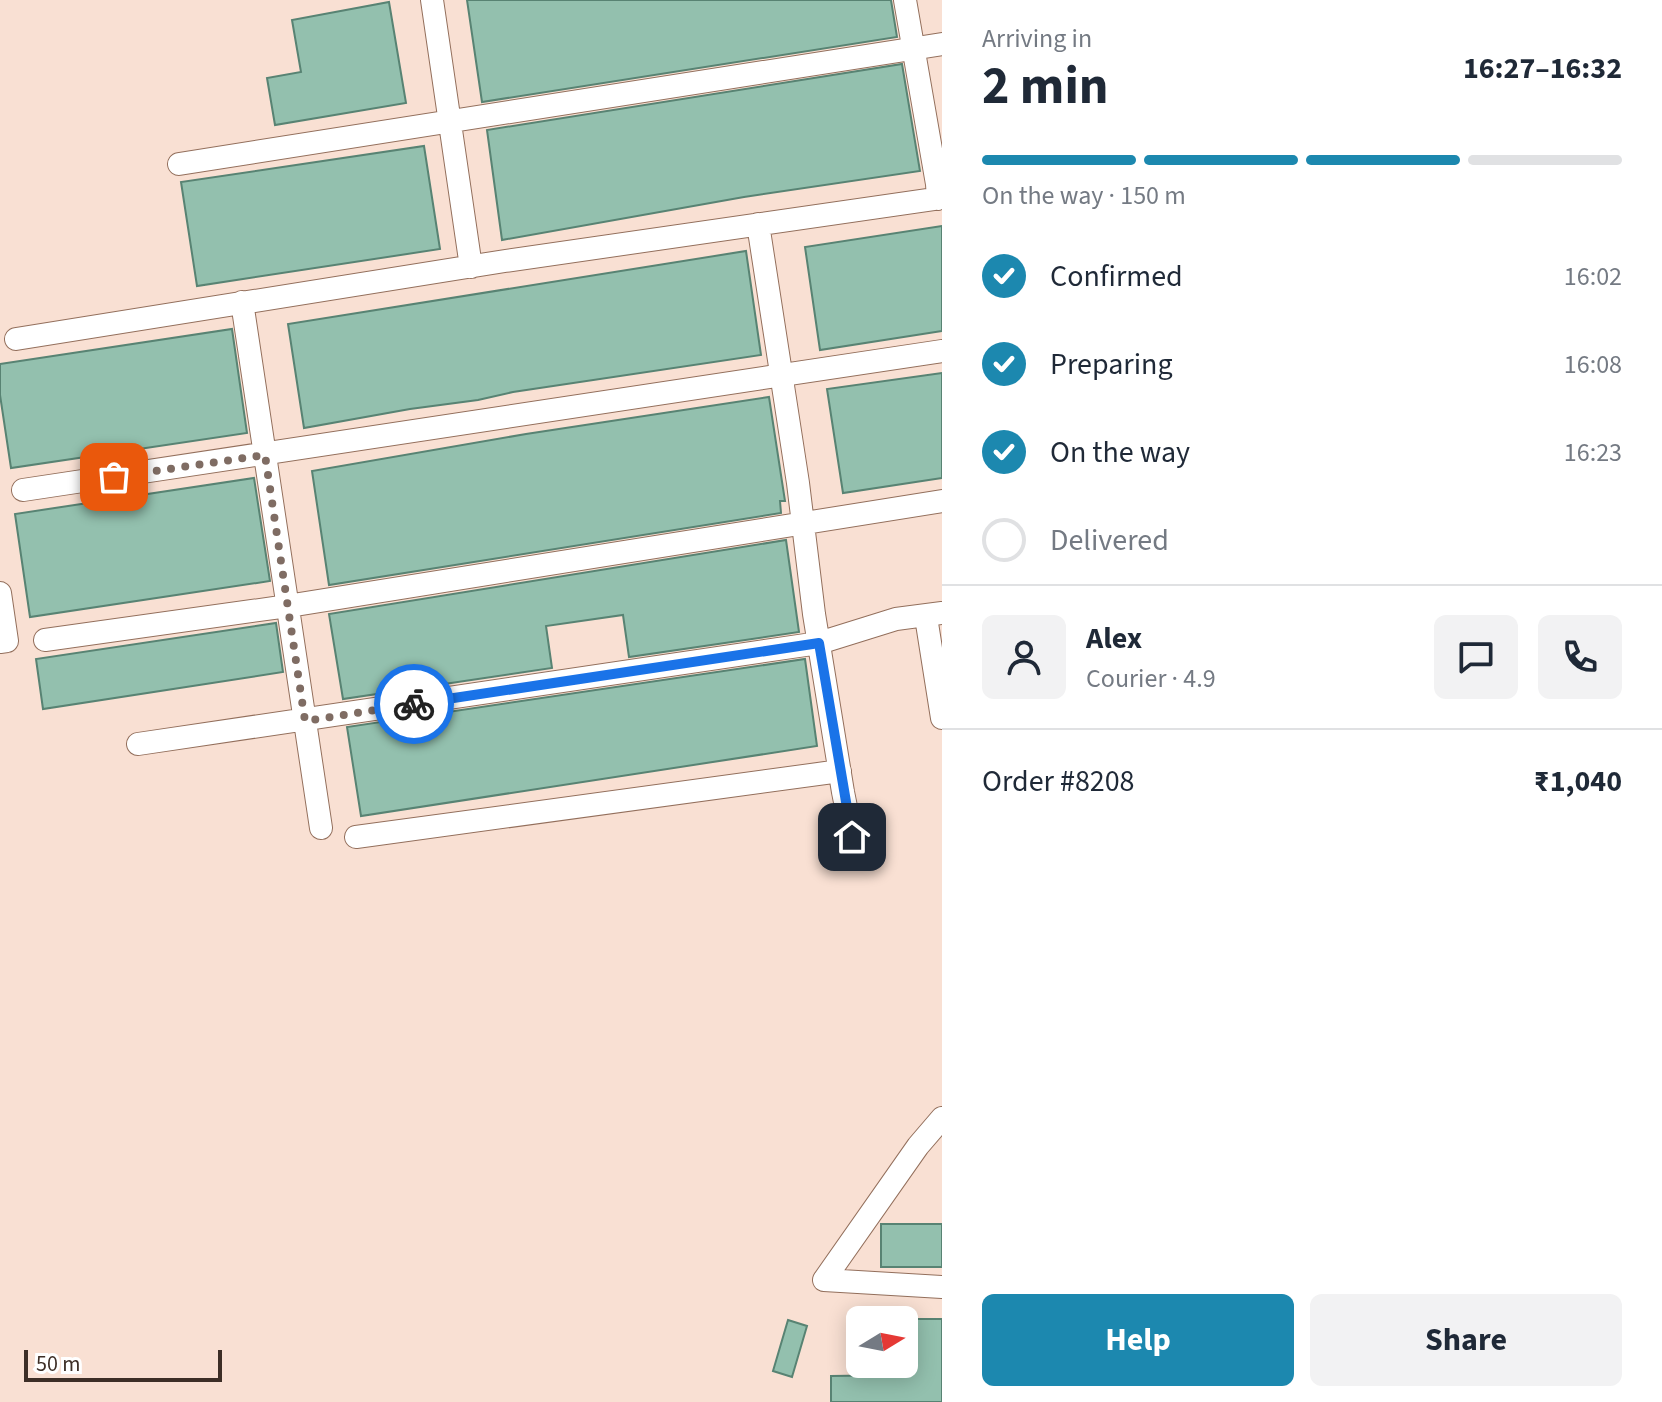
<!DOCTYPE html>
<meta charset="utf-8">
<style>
:root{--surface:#fff;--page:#f2f2f3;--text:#1f2937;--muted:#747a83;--line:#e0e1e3;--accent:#1c88af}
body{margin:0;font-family:"Source Sans 3",sans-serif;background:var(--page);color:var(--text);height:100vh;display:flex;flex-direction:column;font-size:30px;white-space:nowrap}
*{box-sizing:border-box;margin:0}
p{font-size:26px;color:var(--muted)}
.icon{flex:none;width:44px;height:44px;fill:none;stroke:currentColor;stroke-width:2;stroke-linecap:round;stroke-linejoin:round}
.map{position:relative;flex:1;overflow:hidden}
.sheet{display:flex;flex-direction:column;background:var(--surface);width:720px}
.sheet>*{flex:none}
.needle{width:52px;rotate:80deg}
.fabs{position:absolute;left:846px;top:1306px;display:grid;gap:16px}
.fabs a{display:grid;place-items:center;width:72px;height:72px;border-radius:12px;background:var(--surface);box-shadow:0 4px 20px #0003;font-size:40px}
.scale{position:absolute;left:24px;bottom:20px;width:198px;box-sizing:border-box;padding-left:8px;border:4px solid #3d2e26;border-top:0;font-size:22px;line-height:28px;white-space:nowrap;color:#3d2e26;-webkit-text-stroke:6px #fff;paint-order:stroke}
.pin{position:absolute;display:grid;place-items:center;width:68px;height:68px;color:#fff;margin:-34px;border-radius:16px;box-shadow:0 4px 12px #0006}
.courier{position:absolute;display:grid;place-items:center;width:80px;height:80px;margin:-40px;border:6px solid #1a73e8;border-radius:50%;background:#fff;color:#222;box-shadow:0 2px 10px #0007}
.overview em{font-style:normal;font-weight:700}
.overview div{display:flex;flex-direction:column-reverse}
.overview{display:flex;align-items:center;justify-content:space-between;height:136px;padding:0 40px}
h1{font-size:52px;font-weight:700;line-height:60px}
.bar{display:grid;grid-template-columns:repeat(4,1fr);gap:12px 8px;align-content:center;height:96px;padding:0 40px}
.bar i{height:10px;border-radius:6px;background:var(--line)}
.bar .current{background:var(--accent)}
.bar p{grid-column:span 4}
.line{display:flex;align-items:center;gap:20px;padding:0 40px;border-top:2px solid var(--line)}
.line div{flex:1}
.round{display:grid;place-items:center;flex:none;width:84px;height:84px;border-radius:12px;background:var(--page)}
ol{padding:0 40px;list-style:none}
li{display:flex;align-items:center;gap:24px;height:88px}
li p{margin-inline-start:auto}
li .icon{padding:8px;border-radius:50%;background:var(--accent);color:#fff;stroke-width:4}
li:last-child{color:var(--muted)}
li i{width:44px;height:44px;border:4px solid var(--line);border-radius:50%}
.primary-button{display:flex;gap:16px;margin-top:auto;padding:16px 40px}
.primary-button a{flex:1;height:92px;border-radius:12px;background:var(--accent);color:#fff;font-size:32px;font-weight:700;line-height:92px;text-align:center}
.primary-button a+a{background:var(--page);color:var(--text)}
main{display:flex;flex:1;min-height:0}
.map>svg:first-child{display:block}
.building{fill:#93c0ae;stroke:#588373;stroke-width:2}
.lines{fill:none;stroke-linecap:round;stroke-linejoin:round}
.street-casing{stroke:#936f5c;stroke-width:24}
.street{stroke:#fff;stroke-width:22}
.done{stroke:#7f6c63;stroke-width:8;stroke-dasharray:0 14.4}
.route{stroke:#1a73e8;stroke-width:10}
</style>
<main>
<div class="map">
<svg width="942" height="1402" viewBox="0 0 942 1402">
<rect width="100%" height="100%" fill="#f9e0d3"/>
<path class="building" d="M467,0H891L897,37L482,102Z
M389,2L406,103L275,125L267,78L301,72L292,20Z
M902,64L920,171L744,197L502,240L487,130Z
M424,146L440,249L197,286L181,182Z
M942,226V331L820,350L805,247Z
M746,251L761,355L513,392L478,400L410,409L304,428L288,324Z
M232,329L247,433L11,468L0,395V364Z
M942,373V478L843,493L827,389Z
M769,397L785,501H780L781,513L329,585L312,471L526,434Z
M254,478L270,581L30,617L15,514Z
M786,540L799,632L629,657L623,615L546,626L552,668L343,699L329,614Z
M276,623L283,672L43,709L36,659Z
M805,659L817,746L361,816L347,727Z
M881,1224H942V1267H881Z
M942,1319V1402H831V1376L904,1375V1319Z
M788,1320L807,1326L792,1377L773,1371Z"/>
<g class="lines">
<g class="street-casing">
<path id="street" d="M432,0L471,267
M905,0L937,184L938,199
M179,164L942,44
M758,224L798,483L814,614L843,792L852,837
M242,302L321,828
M16,339L505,261L942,198
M23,490L942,351
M0,593L7,641L0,642
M926,617L942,718
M45,640L288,606L942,501
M138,744L819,643L896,619L942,613
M356,837L840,771
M824,1280L918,1146L942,1118
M824,1280L942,1287"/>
</g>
<use href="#street" class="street"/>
</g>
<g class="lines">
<path class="done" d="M114,477L265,455L305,721L414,704"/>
<path class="route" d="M414,704L819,643L852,837"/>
</g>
</svg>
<div class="fabs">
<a><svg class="needle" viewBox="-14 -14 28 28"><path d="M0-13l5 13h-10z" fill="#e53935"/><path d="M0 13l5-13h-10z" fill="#747a83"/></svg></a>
</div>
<div class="scale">50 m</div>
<div class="pin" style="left:114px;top:477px;background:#ea580c"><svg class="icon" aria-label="bag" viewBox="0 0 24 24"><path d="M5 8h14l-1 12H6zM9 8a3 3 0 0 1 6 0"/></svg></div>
<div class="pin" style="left:852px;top:837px;background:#1f2937"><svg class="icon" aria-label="home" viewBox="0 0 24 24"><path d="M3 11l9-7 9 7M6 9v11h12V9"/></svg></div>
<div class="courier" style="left:414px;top:704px"><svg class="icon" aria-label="bike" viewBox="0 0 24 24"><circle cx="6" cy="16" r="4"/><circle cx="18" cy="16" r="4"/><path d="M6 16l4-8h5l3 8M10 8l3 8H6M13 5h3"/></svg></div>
</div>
<section class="sheet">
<div class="overview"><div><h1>2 min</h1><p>Arriving in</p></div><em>16:27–16:32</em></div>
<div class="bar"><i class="current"></i><i class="current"></i><i class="current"></i><i></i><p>On the way · 150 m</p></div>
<ol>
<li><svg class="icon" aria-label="check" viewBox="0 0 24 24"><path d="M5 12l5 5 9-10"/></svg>Confirmed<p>16:02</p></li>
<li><svg class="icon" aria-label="check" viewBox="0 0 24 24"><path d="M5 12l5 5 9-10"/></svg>Preparing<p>16:08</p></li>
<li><svg class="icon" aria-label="check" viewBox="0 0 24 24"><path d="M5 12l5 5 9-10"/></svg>On the way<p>16:23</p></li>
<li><i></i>Delivered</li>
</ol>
<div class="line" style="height:144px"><a class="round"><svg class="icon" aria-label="person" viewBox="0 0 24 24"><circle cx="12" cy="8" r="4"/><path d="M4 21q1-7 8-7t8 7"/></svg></a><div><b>Alex</b><p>Courier · 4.9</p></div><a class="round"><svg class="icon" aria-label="chat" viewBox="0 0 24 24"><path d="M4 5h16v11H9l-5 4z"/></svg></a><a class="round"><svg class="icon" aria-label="phone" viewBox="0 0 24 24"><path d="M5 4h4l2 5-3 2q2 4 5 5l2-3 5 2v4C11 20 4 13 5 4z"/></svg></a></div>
<div class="line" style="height:104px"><div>Order #8208</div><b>₹1,040</b></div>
<div class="primary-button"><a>Help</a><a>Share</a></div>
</section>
</main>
